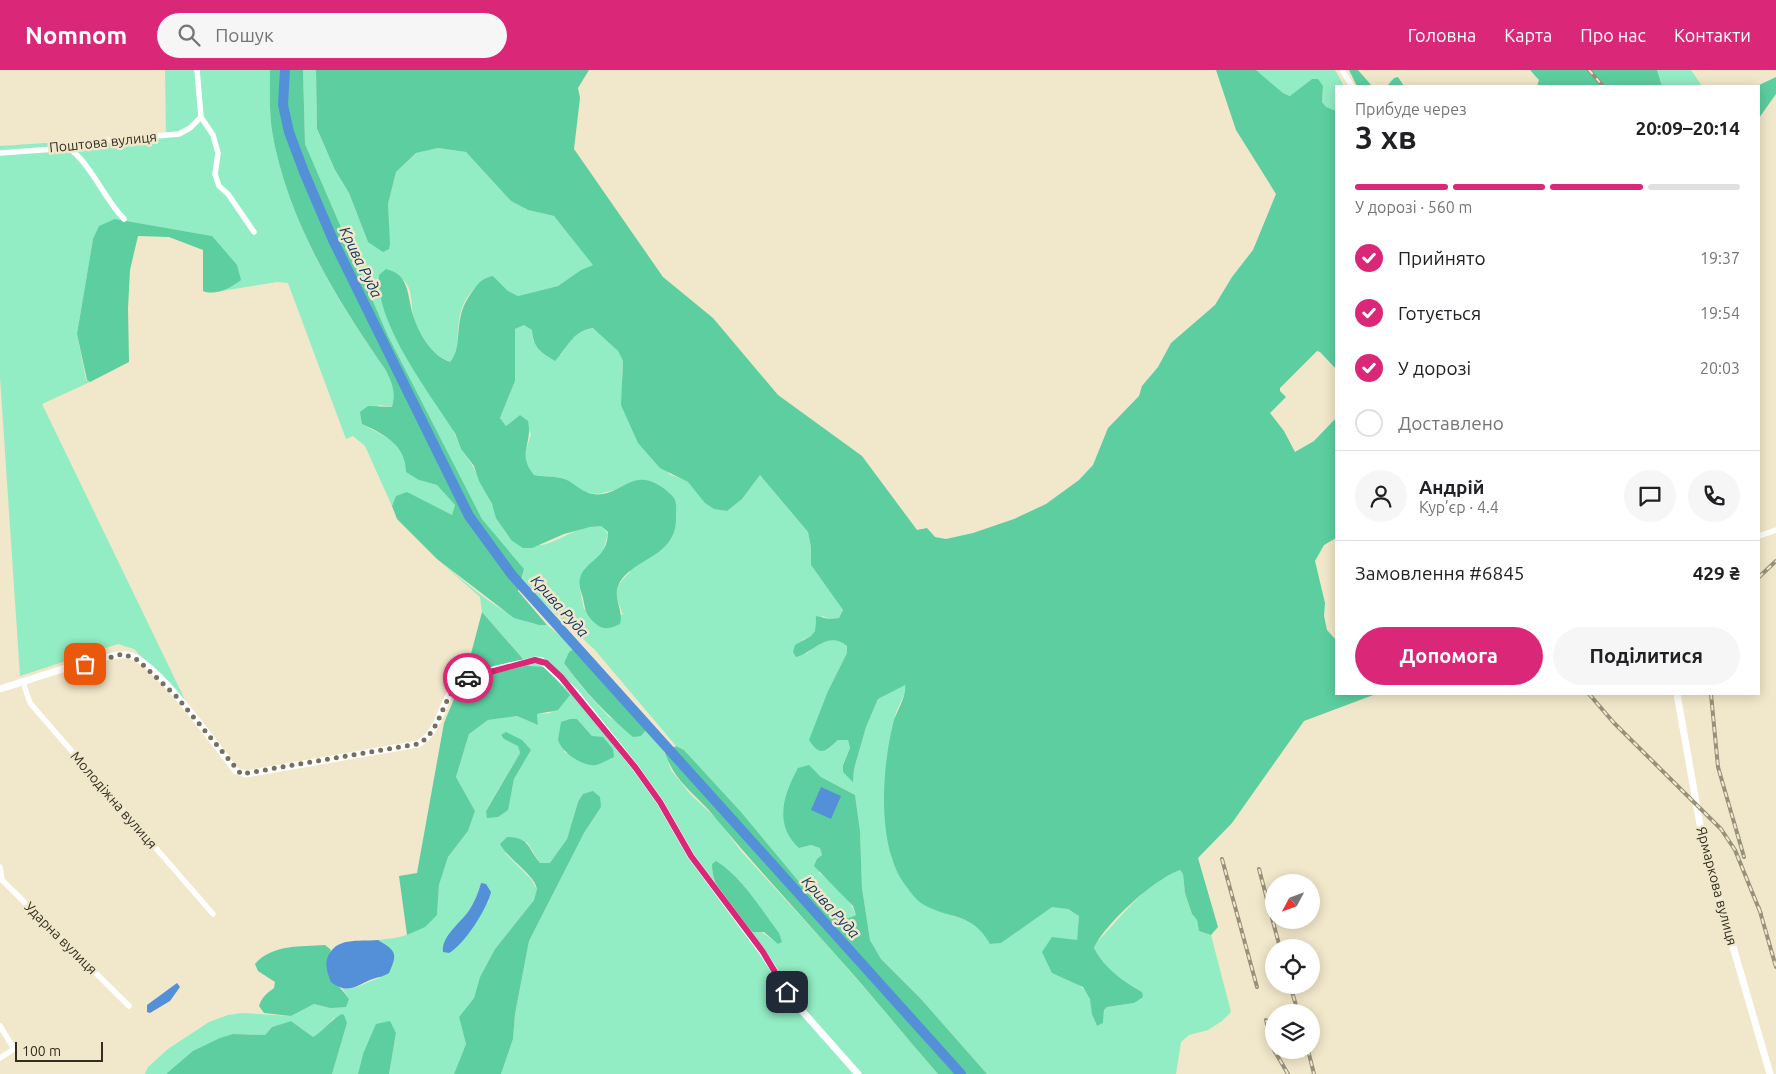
<!DOCTYPE html>
<html lang="uk">
<meta charset="utf-8">
<style>
:root{--surface:#fff;--page:#f6f6f6;--text:#202124;--muted:#757577;--line:#e0e0e0;--accent:#db2777}
body{margin:0;font-family:Ubuntu,sans-serif;background:var(--page);color:var(--text);height:100vh;display:flex;flex-direction:column;font-size:19px;white-space:nowrap}
*{box-sizing:border-box;margin:0}
p{font-size:16px;color:var(--muted)}
.icon{flex:none;width:28px;height:28px;fill:none;stroke:currentColor;stroke-width:2;stroke-linecap:round;stroke-linejoin:round}
.map{position:relative;flex:1;overflow:hidden}
.side{position:absolute;left:1335px;top:15px;width:425px;height:610px;display:flex;flex-direction:column;background:var(--surface);border-radius:0px;box-shadow:0 2px 12px #0003}
.side>*{flex:none}
.needle{width:32px;rotate:229deg}
.controls{position:absolute;left:1265px;top:804px;display:grid;gap:10px}
.controls a{display:grid;place-items:center;width:55px;height:55px;border-radius:50%;background:var(--surface);box-shadow:0 2px 12px #0003;font-size:25px}
.scale{position:absolute;left:15px;bottom:12px;width:88px;box-sizing:border-box;padding-left:5px;border:2px solid #322e22;border-top:0;font-size:14px;line-height:18px;white-space:nowrap;color:#322e22;-webkit-text-stroke:4px #f1e7ca;paint-order:stroke}
.pin{position:absolute;display:grid;place-items:center;width:42px;height:42px;color:#fff;margin:-21px;border-radius:10px;box-shadow:0 2px 8px #0006}
.courier{position:absolute;display:grid;place-items:center;width:50px;height:50px;margin:-25px;border:4px solid #db2777;border-radius:50%;background:#fff;color:#222;box-shadow:0 1px 6px #0007}
.summary em{font-style:normal;font-weight:700}
.summary div{display:flex;flex-direction:column-reverse}
.summary{display:flex;align-items:center;justify-content:space-between;height:85px;padding:0 20px}
h1{font-size:32px;font-weight:700;line-height:38px}
.bar{display:grid;grid-template-columns:repeat(4,1fr);gap:8px 5px;align-content:center;height:60px;padding:0 20px}
.bar i{height:6px;border-radius:4px;background:var(--line)}
.bar .current{background:var(--accent)}
.bar p{grid-column:span 4}
.line{display:flex;align-items:center;gap:12px;padding:0 20px;border-top:1px solid var(--line)}
.line div{flex:1}
.round{display:grid;place-items:center;flex:none;width:52px;height:52px;border-radius:26px;background:var(--page)}
ol{padding:0 20px;list-style:none}
li{display:flex;align-items:center;gap:15px;height:55px}
li p{margin-inline-start:auto}
li .icon{padding:5px;border-radius:50%;background:var(--accent);color:#fff;stroke-width:4}
li:last-child{color:var(--muted)}
li i{width:28px;height:28px;border:2px solid var(--line);border-radius:50%}
.button{display:flex;gap:10px;margin-top:auto;padding:10px 20px}
.button a{flex:1;height:58px;border-radius:30px;background:var(--accent);color:#fff;font-size:20px;font-weight:700;line-height:58px;text-align:center}
.button a+a{background:var(--page);color:var(--text)}
header{display:flex;align-items:center;gap:30px;box-sizing:border-box;height:70px;padding:0 25px;background:var(--accent);color:#fff}
header strong{font-size:24px}
nav{display:flex;gap:28px;margin-inline-start:auto;font-size:18px}
.search{width:350px;height:45px;background:var(--page);display:flex;align-items:center;gap:12px;box-sizing:border-box;padding:0 18px;border-radius:28px;color:var(--muted);font-size:19px}
.map>svg:first-child{display:block}
.green{fill:#92ecc4;fill-rule:evenodd}
.forest{fill:#5cce9f}
.water{fill:#5490d7}
.lines{fill:none;stroke-linecap:round;stroke-linejoin:round}
.river{stroke:#5490d7;stroke-width:10}
.minor{stroke:#fff;stroke-width:5.5}
.tertiary{stroke:#fff;stroke-width:7}
.rail-casing{stroke:#97907b;stroke-width:4}
.rail{stroke:#f1e7ca;stroke-width:2;stroke-dasharray:5.5;stroke-linecap:butt}
.done{stroke:#756f5d;stroke-width:5;stroke-dasharray:0 9}
.route{stroke:#db2777;stroke-width:6}
.labels{text-anchor:middle;dominant-baseline:central;stroke-width:5;stroke-linejoin:round;paint-order:stroke}
.street-label{font-size:14px;fill:#322e22;stroke:#f1e7ca}
.water-label{font-size:15px;font-style:italic;fill:#0c3664;stroke:#f1e7ca}
</style>
<header>
<strong>Nomnom</strong>
<div class="search"><svg class="icon" aria-label="search" viewBox="0 0 24 24"><circle cx="10" cy="10" r="6"/><path d="M15 15l6 6"/></svg>Пошук</div>
<nav><a>Головна</a><a>Карта</a><a>Про нас</a><a>Контакти</a></nav>
</header>
<div class="map">
<svg width="1776" height="1004" viewBox="0 0 1776 1004">
<rect width="100%" height="100%" fill="#f1e7ca"/>
<path class="green" d="M165,0H270C270,20 269,41 272,61C287,149 335,228 385,299C392,312 396,323 392,337L379,335L362,354L393,371L403,384L406,392L419,410L437,415L455,435L452,445L433,436L397,426L392,436L365,376L353,366L346,369L288,213L277,212L209,223L223,220L214,170L212,166L115,149L93,169L77,264L86,310L90,312L42,334L189,638L134,579L118,574L20,606L0,307V76L166,65Z
M303,0H316L317,60L335,100L349,123L368,172L389,179L388,134L396,102L416,83L438,78L466,82L511,131L528,140L554,146L594,195L581,200L558,216L518,226L508,221L493,206C469,218 459,234 458,262C457,273 457,284 450,292C431,284 418,264 413,244C411,235 412,224 408,216C404,208 395,203 387,199L461,379C474,395 482,414 491,433C499,448 499,455 511,470C520,472 537,477 546,474C567,467 576,457 601,456L608,464L602,485L585,498L579,515L584,539L623,545C615,523 612,519 630,502L627,414L619,419L598,424L584,422L562,408L534,405C520,389 525,384 531,364L520,345L506,356L500,348L515,311V259L524,254L532,260L533,271L561,285C569,270 576,261 594,258L618,281L623,291L622,309L669,404C675,407 682,408 688,412C705,423 701,438 727,441L742,429L760,405L808,462L811,477V495L843,540L839,548L829,549L823,546L815,551V561L811,566L802,570L806,584C819,574 831,563 847,576V583L828,621L827,680L838,670H848L850,678L843,694V702L853,711L854,699L866,657L878,629L905,614L906,621L896,642L885,711V750L892,790L953,846L973,852L984,863L990,874L1001,873L1052,836L1068,839L1079,846L1077,871L1052,867V903C1067,908 1084,913 1090,929C1093,938 1092,947 1097,956L1103,953L1104,940L1107,937L1134,933L1142,922C1123,911 1104,898 1094,878L1096,873C1122,847 1144,814 1179,799L1183,804L1185,823L1192,844L1197,850L1199,861L1211,865L1231,942L1222,951L1208,960L1189,965L1181,972L1176,1004H987L921,929L881,889L870,870L862,818L860,761L855,725L821,707L808,696L799,778L811,775L820,778L822,785L819,803C834,814 849,827 856,845C844,852 832,845 821,838L741,742L684,680L676,676L595,580L541,530L522,508L524,499L482,449L388,266L305,74Z
M1256,0H1335L1344,16H1336V41L1326,37L1322,32L1323,16L1312,9L1291,26L1283,23Z
M1657,0H1691L1702,16H1662Z
M437,489C465,511 512,557 547,555L575,578L569,582L564,593L581,616L609,647L641,666L647,659L665,683L671,700L691,725L717,749L741,781L837,886L938,1004H501L513,969L515,944L529,871L584,763L601,737L578,732L567,769L551,793H540L527,772L505,783L531,809L537,819L534,830L495,879L480,907L474,928L459,947L466,974L454,1004H389L396,963L363,984L358,1004H332L347,953L334,948L321,962L313,967L291,951L272,957L265,965L233,964L166,1004H145L148,997L168,979L209,952L228,945L242,943L291,946L314,934L330,938L349,929L342,918C356,921 367,911 380,908L388,877L378,870C408,867 415,864 437,845L439,815L448,787L468,761L475,741L456,707L469,664L488,650L517,646L538,655L537,644L551,643L529,596L482,542L480,527ZM577,649L592,666L572,685L564,682ZM518,676L531,680L514,709L512,720L488,747L486,740L520,683ZM712,800L778,874C765,863 743,852 733,842C723,830 717,814 712,800ZM481,813L489,832L468,842L476,828Z"/>
<path class="forest" d="M270,0H303L305,74L388,266L482,449L524,499L518,521L547,555H539L514,548L437,489L397,449L392,436L396,426L407,422L452,445L455,435L437,415L419,410L406,402C406,375 384,364 362,354L360,342L368,336L392,337C396,323 392,312 385,299C335,227 287,149 272,61C269,41 270,20 270,0Z
M316,0H589L578,18L580,28L574,79L663,207L713,248L778,325L862,386L917,460L927,458L935,467L946,469L973,463L1014,449L1046,434L1079,410L1093,395L1108,358L1139,326L1142,316L1158,297L1171,273L1215,235L1232,207L1253,180L1276,124L1236,60L1216,0H1256L1283,23L1290,26L1312,9H1318L1323,16L1322,32L1326,37L1336,41V299L1320,282L1317,281L1280,318V321L1286,327L1270,343L1284,361L1295,382L1314,371L1336,348V468L1324,475L1315,491L1325,533L1324,546L1327,560L1336,570V624H1376L1304,651L1232,753L1198,788L1218,857L1211,865L1199,861L1197,850L1192,844L1185,823L1183,804L1180,800C1155,808 1104,855 1094,878C1104,898 1124,912 1142,922L1143,927L1134,933L1107,937L1104,940L1103,953L1097,956L1092,944L1090,929L1083,917L1052,903L1042,882L1052,867L1077,870L1079,846L1068,839L1052,837L1001,873L990,874C972,841 948,850 921,833C915,829 910,821 906,816C876,777 882,699 893,654C896,641 907,627 905,615L878,629L866,657L854,699L853,712L843,702V695L850,678L848,670H838C825,682 820,687 809,670L828,621L847,583V576C827,560 815,582 796,587L793,582L795,575L811,566L815,561L816,546L829,549L839,548L843,540L811,495V477L808,462L760,405L742,429L727,441L714,439L705,433L688,412L660,398L638,373L621,335L623,291L618,281L593,258C572,261 568,277 555,291C541,282 533,278 532,260L524,255L515,259V311L500,348L506,356L520,345L528,351C533,376 516,383 534,405C543,407 552,406 561,408C577,412 582,427 603,424C618,422 629,408 645,410C655,411 669,421 674,428C677,433 676,441 676,447C677,488 632,488 619,514C612,527 624,540 620,554C612,558 604,561 596,554C586,546 585,539 583,528C581,521 578,516 580,509C583,491 608,490 608,462L601,456L590,457L564,464L532,478H523L511,470L496,448L492,434L479,411L474,396L461,379L455,363C429,322 375,253 379,205L386,199C410,204 407,226 413,245C419,264 431,285 450,292C464,276 452,250 470,225C478,214 480,209 493,206L508,221L518,226L558,216L581,200L593,195L554,146L528,140L511,131L466,82L438,78L416,83L396,102L388,134L390,174L389,179L383,182L368,172L349,123L335,100L317,59Z
M1349,0H1358L1372,16H1357Z
M1530,0H1657L1662,16H1537L1539,10Z
M1398,7L1404,16H1387L1394,8Z
M1776,7V24L1759,48L1757,16Z
M115,149L212,166L237,195L241,210C231,218 215,226 203,221V180L169,167L138,166L130,200L128,238L129,292L90,312L87,310L77,264L93,169L99,156Z
M482,542L529,596L545,597L570,625L558,640L537,644L538,655L517,646L488,650L469,664L456,707L475,741L468,761L448,787L439,815L437,845L425,857L407,865L399,806L417,803L444,653L456,624L463,614Z
M575,578L647,659L641,666L633,667C607,645 584,621 564,593L569,582Z
M570,649H577L592,666L603,667L613,679L614,687C609,689 601,694 596,695C582,697 562,682 558,670L561,652Z
M506,662L522,670L531,680L514,709L508,740L498,747L487,748L486,741L520,683L518,676L504,669L501,665Z
M676,676L684,680L741,742L821,838C832,845 844,852 856,845L853,836L814,796L817,789L822,785L820,778L811,775L799,778C773,754 784,724 798,698L809,695L821,707L855,725L860,761L862,818L870,870L881,889L921,929L987,1004H938C904,965 871,924 836,885C797,841 756,797 718,751C699,726 676,715 665,683Z
M593,721L600,727L601,737L584,763L529,871L515,944L513,969L501,1004H454L466,974L459,947L474,928L480,907L495,879L534,830L537,819C535,805 508,789 500,774L507,767C530,768 527,777 540,793H550L567,769L578,732L583,724Z
M716,791C742,807 760,838 779,863L782,872L778,874L764,862H753C736,845 712,821 712,794Z
M325,875L331,880C321,909 335,908 349,929L346,937L330,938L314,934L291,946L264,943L259,936C262,927 266,924 274,918L275,912L258,901L255,894C272,874 301,877 325,875Z
M342,944L344,945L347,953L332,1004H166L193,981L220,968L233,964L265,965L272,957L291,951L313,967C324,961 330,950 342,944Z
M390,951L396,963L389,1004H358L363,984L376,954Z"/>
<path class="water" d="M821,717L841,726L831,749L811,740Z
M481,813L486,814L491,822C487,839 464,875 449,883L443,882C441,867 460,853 468,842C474,833 478,824 481,813Z
M378,870C396,881 398,883 389,903C383,907 377,907 370,910C355,917 347,924 331,912C328,905 325,896 327,889C335,866 358,872 378,870Z
M177,913L180,917L170,931L150,943L147,942V935Z"/>
<g class="lines">
<path class="river" d="M285,0L283,35L289,62L304,102L333,170L469,446L512,505L961,1004"/>
<path class="minor" d="M197,0L201,47L213,65L218,83L215,104L219,116L228,124L254,162
M1342,0L1352,16
M69,78C93,97 103,127 124,149
M0,83L69,78L76,73L179,64L190,58L201,47
M1759,466L1776,460
M23,612L30,633L213,844
M0,797L2,810L129,936
M0,956L14,979L0,988"/>
<path class="tertiary" d="M0,619C25,612 108,581 128,585C155,589 217,677 236,701L246,704L418,674C443,660 440,626 461,612C475,602 517,595 535,590L542,591L574,621L635,697L660,732L691,786L763,883L796,934L858,1004
M1677,624L1704,777L1770,1004"/>
<g class="rail-casing">
<path id="rail" d="M1589,0L1603,16
M1759,507L1776,491
M1589,624L1614,653L1721,759L1735,780L1761,844
M1711,624L1718,697L1744,787
M1222,789L1257,917
M1259,799L1280,878
M1759,838L1776,897
M1290,915L1298,942
M1266,950L1274,980
M1274,980L1288,1004
M1308,980L1314,1004"/>
</g>
<use href="#rail" class="rail"/>
</g>
<g class="lines">
<path class="done" d="M85,594L123,584L138,590L176,626L241,704L418,674C444,660 441,620 468,608"/>
<path class="route" d="M468,608L535,590L546,593L561,607L635,697L660,732L691,786L763,882L787,922"/>
</g>
<g class="labels">
<g class="street-label">
<text transform="translate(103 72) rotate(-6)">Поштова вулиця</text>
<text transform="translate(114 730) rotate(49)">Молодіжна вулиця</text>
<text transform="translate(1717 816) rotate(75)">Ярмаркова вулиця</text>
<text transform="translate(61 868) rotate(45)">Ударна вулиця</text>
</g>
<g class="water-label">
<text transform="translate(361 192) rotate(64)">Крива Руда</text>
<text transform="translate(560 536) rotate(48)">Крива Руда</text>
<text transform="translate(831 837) rotate(48)">Крива Руда</text>
</g>
</g>
</svg>
<div class="controls">
<a><svg class="needle" viewBox="-14 -14 28 28"><path d="M0-13l5 13h-10z" fill="#e53935"/><path d="M0 13l5-13h-10z" fill="#757577"/></svg></a>
<a><svg class="icon" aria-label="locate" viewBox="0 0 24 24"><circle cx="12" cy="12" r="6"/><path d="M12 2v4M12 18v4M2 12h4M18 12h4"/></svg></a>
<a><svg class="icon" aria-label="layers" viewBox="0 0 24 24"><path d="M12 4l9 5-9 5-9-5zM3 14l9 5 9-5"/></svg></a>
</div>
<div class="scale">100 m</div>
<div class="pin" style="left:85px;top:594px;background:#ea580c"><svg class="icon" aria-label="bag" viewBox="0 0 24 24"><path d="M5 8h14l-1 12H6zM9 8a3 3 0 0 1 6 0"/></svg></div>
<div class="pin" style="left:787px;top:922px;background:#1f2937"><svg class="icon" aria-label="home" viewBox="0 0 24 24"><path d="M3 11l9-7 9 7M6 9v11h12V9"/></svg></div>
<div class="courier" style="left:468px;top:608px"><svg class="icon" aria-label="car" viewBox="0 0 24 24"><path d="M5 17H2v-5l4-1 3-4h7l3 4 3 1v5h-3M9 17h6M6 11h13"/><circle cx="7" cy="17" r="2"/><circle cx="17" cy="17" r="2"/></svg></div>
<section class="side">
<div class="summary"><div><h1>3 хв</h1><p>Прибуде через</p></div><em>20:09–20:14</em></div>
<div class="bar"><i class="current"></i><i class="current"></i><i class="current"></i><i></i><p>У дорозі · 560 m</p></div>
<ol>
<li><svg class="icon" aria-label="check" viewBox="0 0 24 24"><path d="M5 12l5 5 9-10"/></svg>Прийнято<p>19:37</p></li>
<li><svg class="icon" aria-label="check" viewBox="0 0 24 24"><path d="M5 12l5 5 9-10"/></svg>Готується<p>19:54</p></li>
<li><svg class="icon" aria-label="check" viewBox="0 0 24 24"><path d="M5 12l5 5 9-10"/></svg>У дорозі<p>20:03</p></li>
<li><i></i>Доставлено</li>
</ol>
<div class="line" style="height:90px"><a class="round"><svg class="icon" aria-label="person" viewBox="0 0 24 24"><circle cx="12" cy="8" r="4"/><path d="M4 21q1-7 8-7t8 7"/></svg></a><div><b>Андрій</b><p>Кур’єр · 4.4</p></div><a class="round"><svg class="icon" aria-label="chat" viewBox="0 0 24 24"><path d="M4 5h16v11H9l-5 4z"/></svg></a><a class="round"><svg class="icon" aria-label="phone" viewBox="0 0 24 24"><path d="M5 4h4l2 5-3 2q2 4 5 5l2-3 5 2v4C11 20 4 13 5 4z"/></svg></a></div>
<div class="line" style="height:65px"><div>Замовлення #6845</div><b>429 ₴</b></div>
<div class="button"><a>Допомога</a><a>Поділитися</a></div>
</section>
</div>
